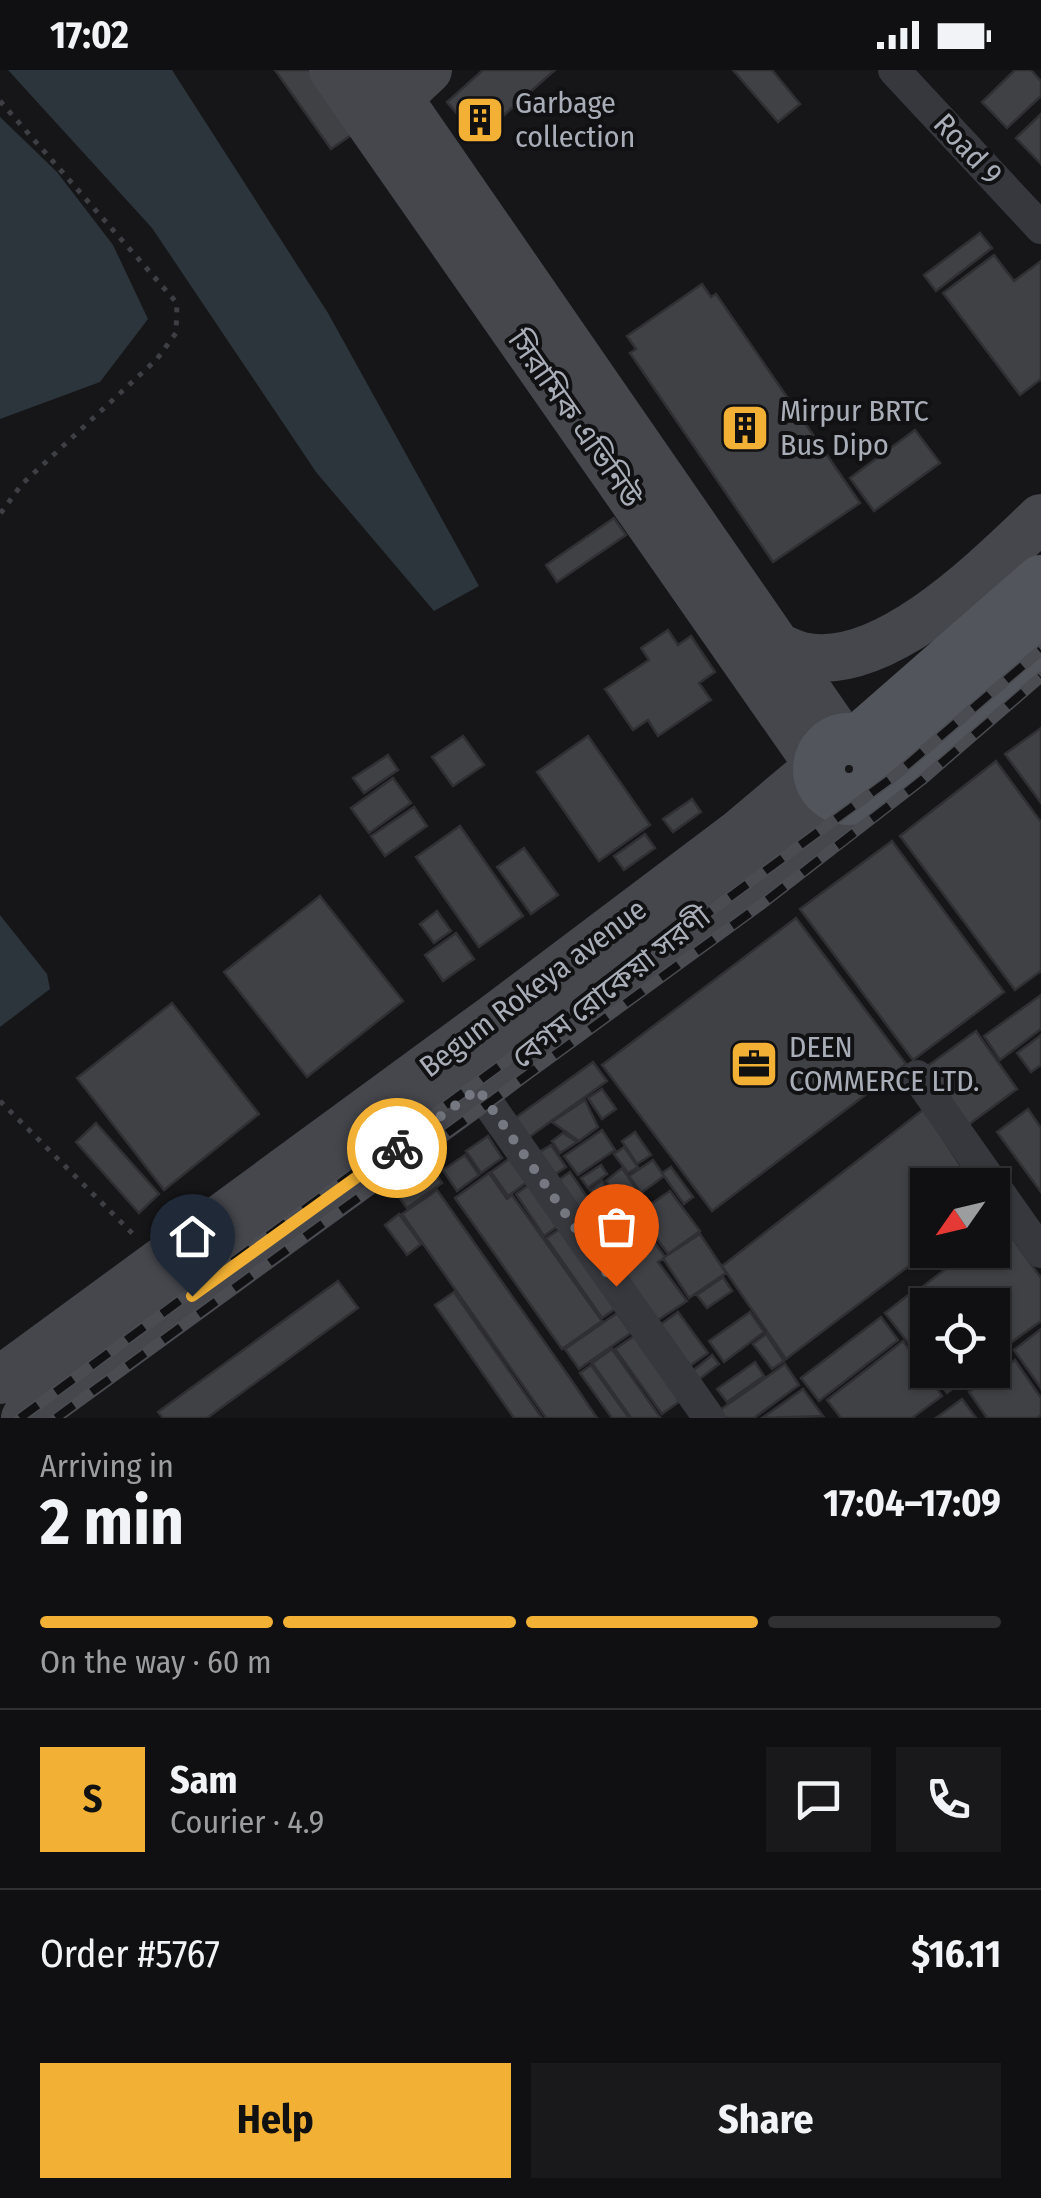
<!DOCTYPE html>
<meta charset="utf-8">
<style>
:root{--surface:#101012;--page:#19191b;--text:#f1f3f6;--muted:#9c9d9f;--line:#303032;--accent:#f2b134}
body{margin:0;font-family:"Fira Sans Condensed","Noto Sans Bengali",sans-serif;background:var(--page);color:var(--text);height:100vh;display:flex;flex-direction:column;font-size:38px;white-space:nowrap}
*{box-sizing:border-box;margin:0}
p{font-size:32px;color:var(--muted)}
.icon{flex:none;width:55px;height:55px;fill:none;stroke:currentColor;stroke-width:2;stroke-linecap:round;stroke-linejoin:round}
.map{position:relative;height:1348px;overflow:hidden}
.side{display:flex;flex-direction:column;background:var(--surface);flex:1}
.side>*{flex:none}
.needle{width:65px;rotate:236deg}
.fabs{position:absolute;left:910px;top:1098px;display:grid;gap:20px}
.fabs a{display:grid;place-items:center;width:100px;height:100px;border-radius:0px;background:var(--surface);box-shadow:0 2px 8px #0004,0 0 0 2px var(--line);font-size:50px}
.pin{position:absolute;display:grid;place-items:center;width:85px;height:85px;color:#fff;margin:-102px -42px;border-radius:50% 50% 50% 0;rotate:-45deg;box-shadow:0 0 10px #0007}
.pin .icon{rotate:45deg}
.courier{position:absolute;display:grid;place-items:center;width:100px;height:100px;margin:-50px;border:8px solid #f2b134;border-radius:50%;background:#fff;color:#222;box-shadow:0 2px 12px #0007}
.summary em{font-style:normal;font-weight:700}
.summary div{display:flex;flex-direction:column-reverse}
.summary{display:flex;align-items:center;justify-content:space-between;height:170px;padding:0 40px}
h1{font-size:65px;font-weight:700;line-height:75px}
.bar{display:grid;grid-template-columns:repeat(4,1fr);gap:15px 10px;align-content:center;height:120px;padding:0 40px}
.bar i{height:12px;border-radius:8px;background:var(--line)}
.bar .on{background:var(--accent)}
.bar p{grid-column:span 4}
.line{display:flex;align-items:center;gap:25px;padding:0 40px;border-top:2px solid var(--line)}
.line div{flex:1}
.round{display:grid;place-items:center;flex:none;width:105px;height:105px;border-radius:0px;background:var(--page)}
.cta{display:flex;gap:20px;margin-top:auto;padding:20px 40px}
.cta a{flex:1;height:115px;border-radius:0px;background:var(--accent);color:#111;font-size:40px;font-weight:700;line-height:115px;text-align:center}
.cta a+a{background:var(--page);color:var(--text)}
.status{display:flex;justify-content:space-between;align-items:center;height:70px;padding:0 50px;background:var(--surface);direction:ltr}
.status svg{height:28px;fill:currentColor}
.map>svg:first-child{display:block}
.water{fill:#2c353c}
.building{fill:#404145;stroke:#303034;stroke-width:2.5}
.lines{fill:none;stroke-linecap:round;stroke-linejoin:round}
.path{stroke:#3d3f44;stroke-width:5;stroke-dasharray:5 8;stroke-linecap:butt}
.street{stroke:#37383d;stroke-width:32}
.secondary{stroke:#45474d;stroke-width:48}
.primary{stroke:#53555c;stroke-width:52}
.rail-casing{stroke:#4a4c52;stroke-width:11}
.rail{stroke:#111113;stroke-width:8;stroke-dasharray:22;stroke-linecap:butt}
.done{stroke:#757880;stroke-width:10;stroke-dasharray:0 18}
.route{stroke:#f2b134;stroke-width:12}
.labels{text-anchor:middle;dominant-baseline:central;stroke-width:8;stroke-linejoin:round;paint-order:stroke}
.poi-label{font-size:30px;fill:#a8adb8;stroke:#111113;text-anchor:start}
.street-label{font-size:30px;fill:#a8adb8;stroke:#111113}
</style>
<div class="status"><b>17:02</b><svg viewBox="0 0 49 12"><path d="M0 12V9h3v3zM5 12V6h3v6zM10 12V3h3v9zM15 12V0h3v12zM26 1h20v11H26zM47 4h2v5h-2z"/></svg></div>
<div class="map">
<svg width="1041" height="1348" viewBox="0 0 1041 1348">
<rect width="100%" height="100%" fill="#161618"/>
<path class="water" d="M8,0H172L328,243L479,516L434,541L316,402L152,158Z
M0,47L57,102L113,175L148,249L100,312L0,349Z
M0,845L47,904L50,919L0,957Z"/>
<path class="building" d="M275,0H314L357,61L331,79Z
M483,0H555L478,68L447,32Z
M733,0H772L800,34L778,52Z
M1015,0H1031L1041,11V26L1007,58L982,32Z
M1041,44V94L1016,68Z
M980,163L992,178L936,221L924,205Z
M994,185L1014,211L1041,191V309L1020,325L943,223Z
M702,214L711,227L716,224L860,433L773,492L630,283L636,279L627,266Z
M915,360L940,393L874,441L850,408Z
M614,448L626,465L557,512L546,495Z
M668,560L678,575L691,566L715,602L699,613L711,630L658,666L648,650L633,660L605,619L649,590L641,578Z
M1041,658V733L1005,684Z
M463,666L484,695L453,716L432,687Z
M588,666L650,755L599,791L537,702Z
M388,685L398,700L364,723L353,708Z
M996,691L1041,752V901L1015,920L900,766Z
M393,708L411,733L369,763L351,738Z
M692,729L701,742L673,762L663,749Z
M414,737L427,756L385,786L371,766Z
M460,756L523,846L479,877L416,787Z
M645,764L655,778L624,800L614,786Z
M892,771L1004,922L913,990L800,839Z
M524,778L558,825L531,844L497,797Z
M320,826L403,931L307,1007L224,902Z
M437,841L451,861L434,873L420,854Z
M796,848L906,994L712,1141L602,995Z
M456,863L474,889L443,911L425,885Z
M1041,925V959L1000,990L984,966Z
M172,933L259,1044L164,1120L77,1008Z
M976,961L1017,1019L964,1058L922,1000Z
M1041,965V995L1031,1002L1017,983Z
M593,992L607,1011L525,1070L511,1051Z
M602,1019L616,1039L602,1049L588,1028Z
M585,1030L598,1057L579,1071L552,1052Z
M924,1039L973,1115H928V1180H930L786,1289L722,1196Z
M1028,1039L1041,1058V1122L997,1062Z
M96,1053L159,1124L139,1143L76,1072Z
M602,1060L615,1080L578,1105L564,1086Z
M635,1062L651,1085L637,1094L622,1071Z
M563,1063L577,1072L560,1083L552,1071Z
M488,1066L502,1088L481,1103L466,1081Z
M551,1075L566,1097L553,1106L538,1083Z
M624,1077L638,1097L628,1103L614,1084Z
M465,1085L479,1105L457,1121L443,1100Z
M510,1088L527,1112L508,1126L491,1102Z
M653,1090L664,1106L641,1123L629,1106Z
M601,1095L607,1104L588,1118L581,1108Z
M671,1097L693,1127L684,1134L662,1103Z
M622,1098L635,1117L619,1129L606,1111Z
M435,1102L442,1113L407,1138L399,1127Z
M570,1102L605,1154L591,1165L556,1112Z
M489,1103L507,1129L512,1125L602,1251L562,1279L455,1128Z
M602,1111L613,1127L601,1136L590,1120Z
M530,1114L558,1156L544,1166L516,1124Z
M437,1120L572,1311L597,1348H546L402,1144Z
M670,1121L700,1161L668,1184L638,1143Z
M633,1124L640,1133L620,1147L614,1137Z
M634,1143L665,1187L658,1192L687,1231L652,1254L595,1175Z
M399,1144L421,1174L407,1185L385,1155Z
M1003,1155L1041,1208V1251L992,1286V1235H935L921,1218L970,1180H992V1163Z
M560,1159L618,1237L602,1248L546,1168Z
M700,1164L726,1203L689,1228L663,1188Z
M723,1207L732,1221L707,1238L697,1225Z
M338,1211L358,1238L207,1348H163L158,1342Z
M916,1219L929,1235L928,1298L885,1243Z
M454,1222L491,1275L542,1348H514L477,1295L435,1235Z
M678,1242L708,1283L687,1298L657,1257Z
M750,1242L764,1262L724,1292L709,1271Z
M617,1243L631,1263L579,1299L565,1279Z
M881,1247L898,1270L819,1331L801,1308Z
M1041,1259V1318L1014,1280Z
M766,1264L784,1291L772,1299L753,1274Z
M634,1266L680,1331L662,1344L615,1279Z
M903,1271L942,1326L912,1348H841L827,1330Z
M612,1279L660,1347L659,1348H631L592,1293Z
M712,1285L719,1294L697,1311L690,1303Z
M1015,1290L1041,1328V1345L1037,1348H987L969,1322Z
M755,1292L764,1306L727,1332L717,1319Z
M785,1294L799,1315L754,1348H725L720,1340Z
M591,1295L629,1348H612L580,1303Z
M929,1300H977L947,1323Z
M803,1319L823,1346L762,1348Z
M962,1329L976,1348H936Z"/>
<g class="lines">
<path class="path" d="M0,31L177,233L176,263L157,289L22,414L0,444
M0,1031L135,1166"/>
<path class="street" d="M894,0L1041,158
M917,1006L1041,1182
M478,1019L709,1348"/>
<path class="secondary" d="M379,0L841,669
M398,28L428,0
M777,577C787,580 797,586 807,587C888,600 987,499 1041,448
M0,1310L494,948L737,765L819,696L333,0
M25,1348L478,1019L854,729"/>
<path class="primary" d="M819 699a30 30 0 1 1 60 0a30 30 0 1 1-60 0Z
M859,670L1041,511
M878,709L1041,568"/>
<g class="rail-casing">
<path id="rail" d="M20,1348L893,707L1041,580
M56,1348L762,834L922,710L1041,607"/>
</g>
<use href="#rail" class="rail"/>
</g>
<g class="lines">
<path class="done" d="M397,1078L478,1019L616,1216"/>
<path class="route" d="M192,1226L397,1078"/>
</g>
<defs>
<g id="building-square" transform="scale(2.5)"><rect x="-9" y="-9" width="18" height="18" rx="4" fill="#f2b134" stroke="#111113"/><path d="M-4-6H4V6H1V3H-1V6H-4ZM-2.5-4.3h1.7v1.8h-1.7ZM.8-4.3h1.7v1.8H.8ZM-2.5-1h1.7V.8h-1.7ZM.8-1h1.7V.8H.8Z" fill="#111"/></g>
<g id="office-square" transform="scale(2.5)"><rect x="-9" y="-9" width="18" height="18" rx="4" fill="#f2b134" stroke="#111113"/><path d="M-6-3h4V-5.5h4V-3h4V5H-6ZM-1-4.5V-3h2v-1.5ZM-6 0V1H6V0Z" fill="#111"/></g>
</defs>
<g fill-rule="evenodd">
<use href="#building-square" x="480" y="50"/>
<use href="#building-square" x="745" y="358"/>
<use href="#office-square" x="754" y="994"/>
</g>
<g class="labels">
<g class="poi-label">
<text x="515" y="33">Garbage<tspan x="515" dy="34">collection</tspan></text>
<text x="780" y="341">Mirpur BRTC<tspan x="780" dy="34">Bus Dipo</tspan></text>
<text x="789" y="977">DEEN<tspan x="789" dy="34">COMMERCE LTD.</tspan></text>
</g>
<g class="street-label">
<text transform="translate(968 79) rotate(47)">Road 9</text>
<text transform="translate(575 349) rotate(55)">সিরামিক এভিনিউ</text>
<text transform="translate(611 917) rotate(-38)">বেগম রোকেয়া সরণী</text>
<text transform="translate(533 918) rotate(-37)">Begum Rokeya avenue</text>
</g>
</g>
</svg>
<div class="fabs">
<a><svg class="needle" viewBox="-14 -14 28 28"><path d="M0-13l5 13h-10z" fill="#e53935"/><path d="M0 13l5-13h-10z" fill="#9c9d9f"/></svg></a>
<a><svg class="icon" aria-label="locate" viewBox="0 0 24 24"><circle cx="12" cy="12" r="6"/><path d="M12 2v4M12 18v4M2 12h4M18 12h4"/></svg></a>
</div>
<div class="pin" style="left:616px;top:1216px;background:#ea580c"><svg class="icon" aria-label="bag" viewBox="0 0 24 24"><path d="M5 8h14l-1 12H6zM9 8a3 3 0 0 1 6 0"/></svg></div>
<div class="pin" style="left:192px;top:1226px;background:#1f2937"><svg class="icon" aria-label="home" viewBox="0 0 24 24"><path d="M3 11l9-7 9 7M6 9v11h12V9"/></svg></div>
<div class="courier" style="left:397px;top:1078px"><svg class="icon" aria-label="bike" viewBox="0 0 24 24"><circle cx="6" cy="16" r="4"/><circle cx="18" cy="16" r="4"/><path d="M6 16l4-8h5l3 8M10 8l3 8H6M13 5h3"/></svg></div>
</div>
<section class="side">
<div class="summary"><div><h1>2 min</h1><p>Arriving in</p></div><em>17:04–17:09</em></div>
<div class="bar"><i class="on"></i><i class="on"></i><i class="on"></i><i></i><p>On the way · 60 m</p></div>
<div class="line" style="height:180px"><b class="round" style="background:var(--accent);color:#111">S</b><div><b>Sam</b><p>Courier · 4.9</p></div><a class="round"><svg class="icon" aria-label="chat" viewBox="0 0 24 24"><path d="M4 5h16v11H9l-5 4z"/></svg></a><a class="round"><svg class="icon" aria-label="phone" viewBox="0 0 24 24"><path d="M5 4h4l2 5-3 2q2 4 5 5l2-3 5 2v4C11 20 4 13 5 4z"/></svg></a></div>
<div class="line" style="height:130px"><div>Order #5767</div><b>$16.11</b></div>
<div class="cta"><a>Help</a><a>Share</a></div>
</section>
